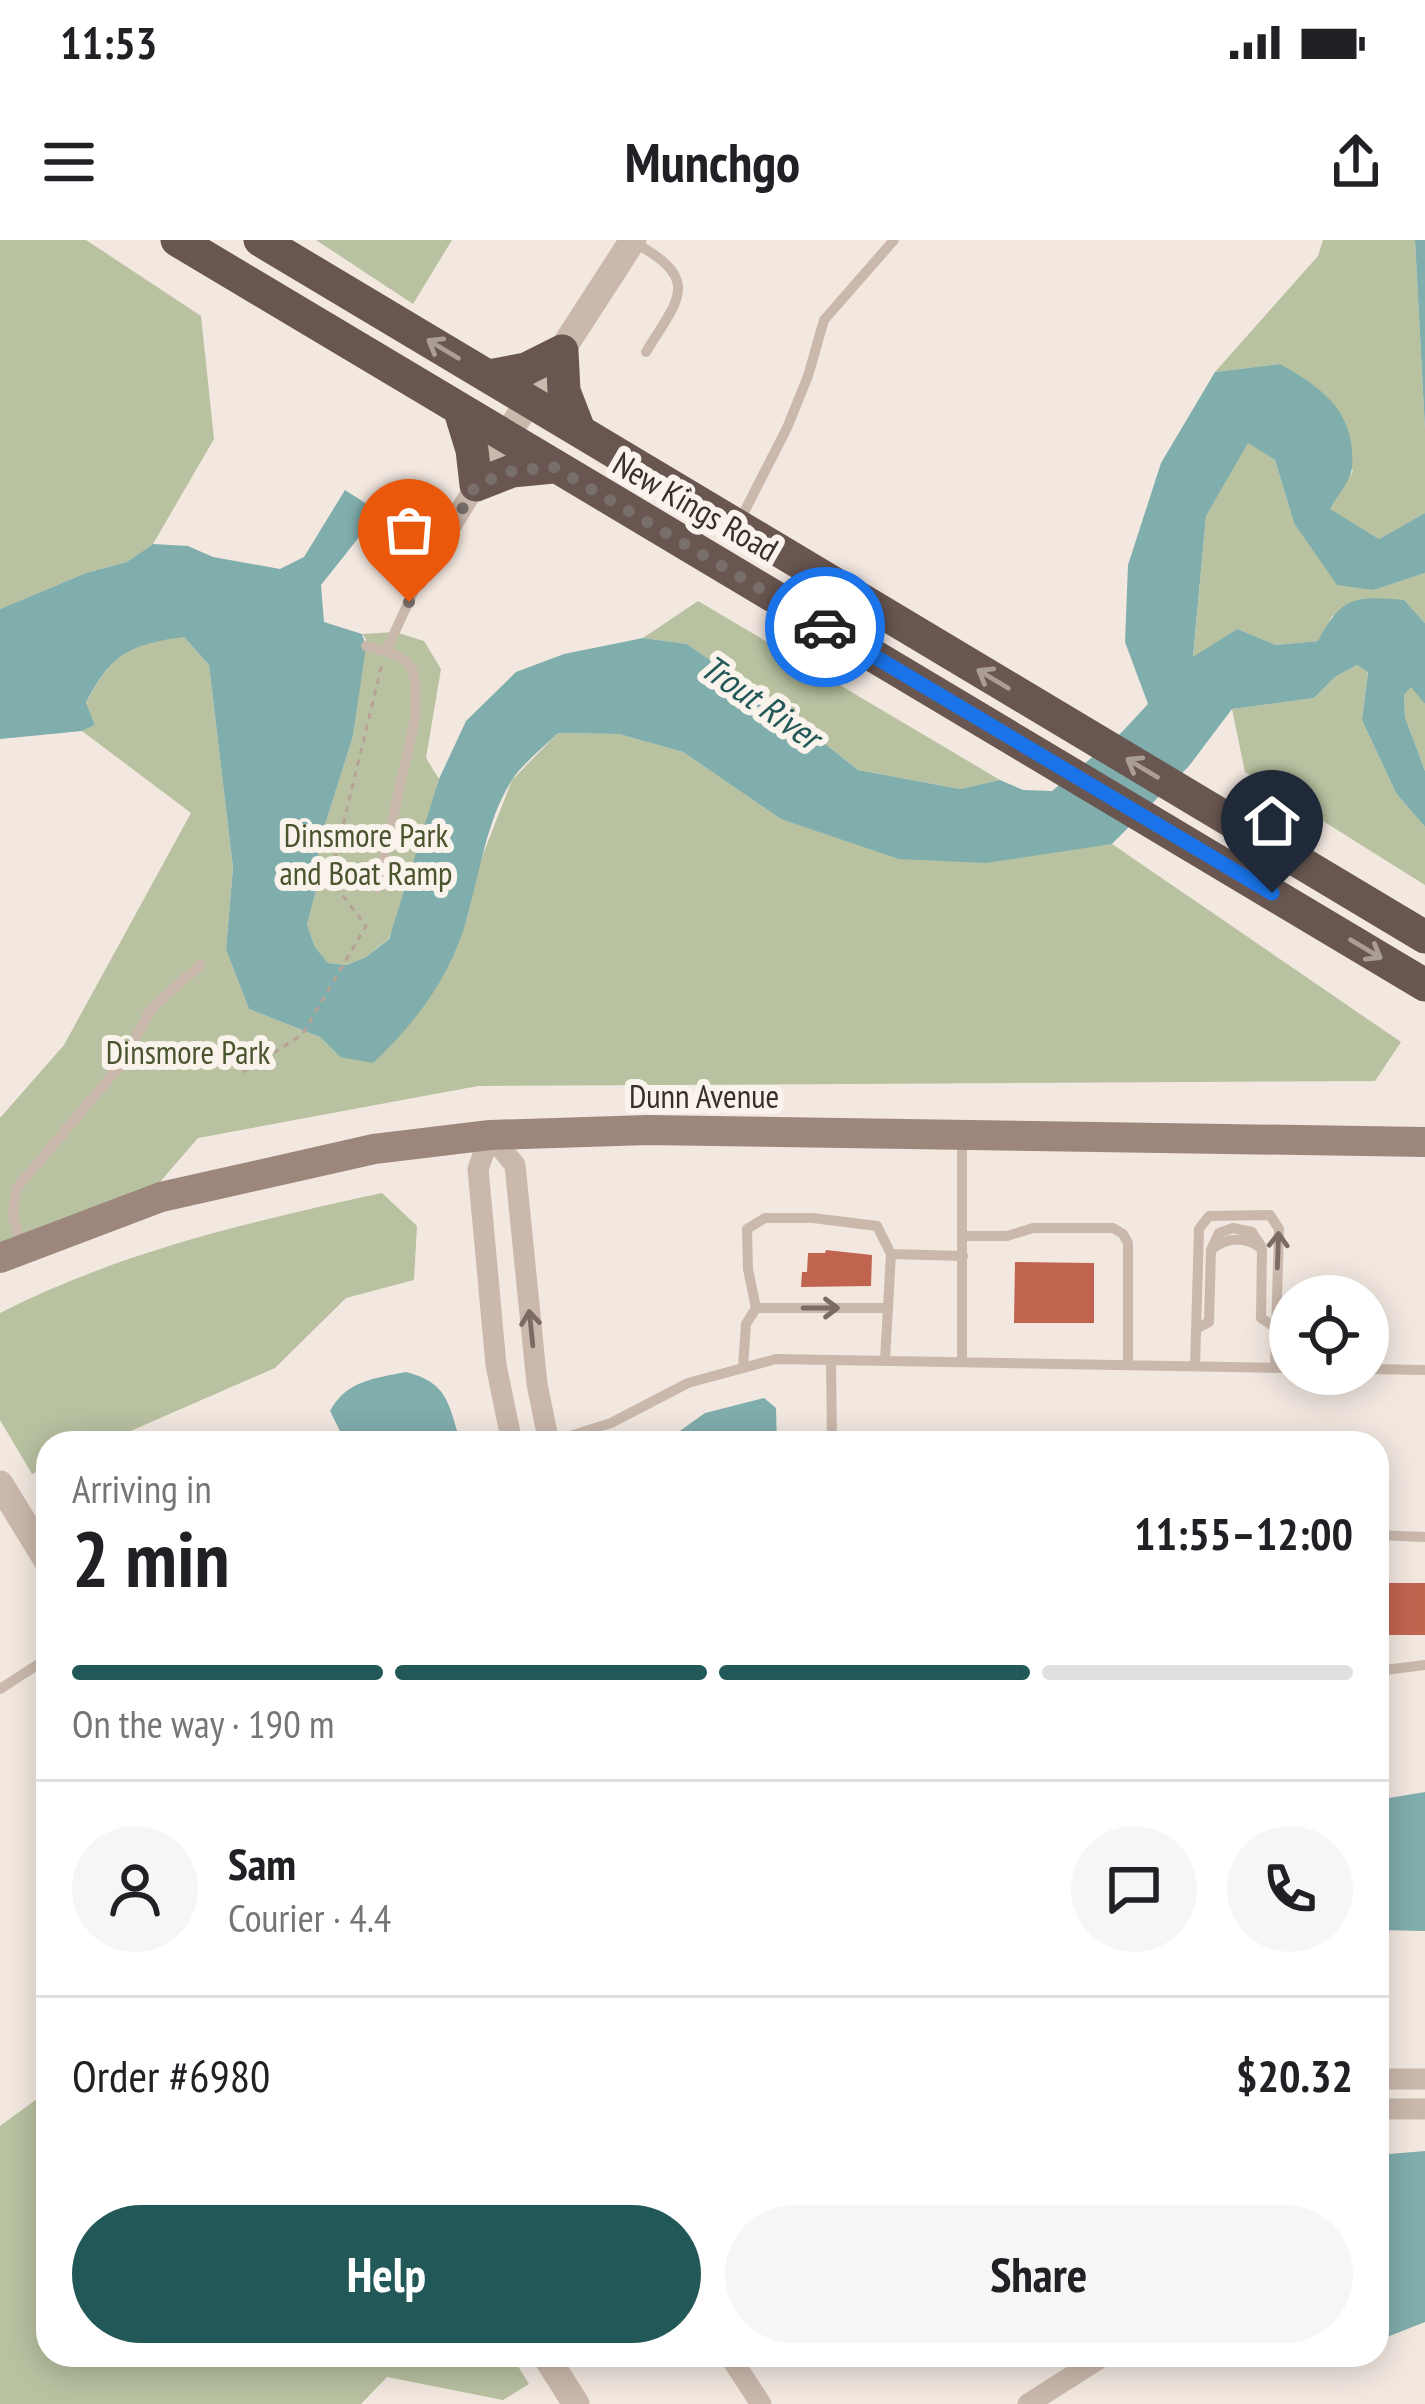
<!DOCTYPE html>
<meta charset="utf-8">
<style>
:root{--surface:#fff;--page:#f6f6f6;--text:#202124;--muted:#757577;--line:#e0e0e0;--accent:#225858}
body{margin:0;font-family:"PT Sans Narrow",sans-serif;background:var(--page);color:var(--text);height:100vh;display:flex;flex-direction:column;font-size:45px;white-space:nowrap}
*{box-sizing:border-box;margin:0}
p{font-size:39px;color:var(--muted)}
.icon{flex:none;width:66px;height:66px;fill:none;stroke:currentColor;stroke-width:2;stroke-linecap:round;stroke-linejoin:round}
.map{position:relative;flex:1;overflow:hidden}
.side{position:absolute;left:36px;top:1191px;width:1353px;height:936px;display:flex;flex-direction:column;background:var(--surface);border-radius:36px;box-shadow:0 6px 30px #0003}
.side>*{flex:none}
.controls{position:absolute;left:1269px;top:1035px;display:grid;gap:24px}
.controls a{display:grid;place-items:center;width:120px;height:120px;border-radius:50%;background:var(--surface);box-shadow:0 6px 30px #0003;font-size:60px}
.pin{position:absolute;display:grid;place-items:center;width:102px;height:102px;color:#fff;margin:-123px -51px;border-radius:50% 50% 50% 0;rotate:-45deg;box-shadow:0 0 12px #0007}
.pin .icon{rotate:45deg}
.courier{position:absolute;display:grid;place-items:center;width:120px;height:120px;margin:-60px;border:9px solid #1a73e8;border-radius:50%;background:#fff;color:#222;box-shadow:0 3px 15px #0007}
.overview em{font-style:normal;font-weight:700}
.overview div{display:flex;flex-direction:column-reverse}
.overview{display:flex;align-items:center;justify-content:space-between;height:204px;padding:0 36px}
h1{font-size:78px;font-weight:700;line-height:90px}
.bar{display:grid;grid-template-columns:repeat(4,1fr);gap:18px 12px;align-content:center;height:144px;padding:0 36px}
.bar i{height:15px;border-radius:9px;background:var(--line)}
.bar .active{background:var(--accent)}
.bar p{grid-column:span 4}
.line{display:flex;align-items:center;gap:30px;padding:0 36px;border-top:3px solid var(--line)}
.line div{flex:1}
.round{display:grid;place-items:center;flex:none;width:126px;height:126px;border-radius:63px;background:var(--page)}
.primary-button{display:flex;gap:24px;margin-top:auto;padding:24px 36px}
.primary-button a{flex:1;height:138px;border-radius:72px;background:var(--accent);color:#fff;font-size:48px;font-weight:700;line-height:138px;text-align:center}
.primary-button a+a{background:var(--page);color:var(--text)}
.status{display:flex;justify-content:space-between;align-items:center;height:84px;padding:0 60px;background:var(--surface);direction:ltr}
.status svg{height:33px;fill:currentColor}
header{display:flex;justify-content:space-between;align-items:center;height:156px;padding:0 36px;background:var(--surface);font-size:54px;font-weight:700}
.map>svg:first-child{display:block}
.green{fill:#b8c1a0}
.water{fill:#80aead}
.building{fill:#c06450}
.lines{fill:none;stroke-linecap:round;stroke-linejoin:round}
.path{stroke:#b6a296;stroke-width:3;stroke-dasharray:6 6;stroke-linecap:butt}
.service{stroke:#cab8ac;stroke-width:10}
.minor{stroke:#cab8ac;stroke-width:21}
.tertiary{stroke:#cab8ac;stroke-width:27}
.secondary{stroke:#9d877d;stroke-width:30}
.trunk{stroke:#695650;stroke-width:33}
.oneway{stroke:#aa9d96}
.oneway2{stroke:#7a6c65}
.done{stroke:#796f6a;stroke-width:12;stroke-dasharray:0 21.6}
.route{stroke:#1a73e8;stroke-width:15}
.labels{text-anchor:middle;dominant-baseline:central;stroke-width:12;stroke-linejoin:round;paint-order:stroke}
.street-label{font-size:33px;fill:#382e2b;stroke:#f9f3ec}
.park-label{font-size:33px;fill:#4a552f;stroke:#f9f3ec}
.water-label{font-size:36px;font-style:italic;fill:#225858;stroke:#f9f3ec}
</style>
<div class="status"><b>11:53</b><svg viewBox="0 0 49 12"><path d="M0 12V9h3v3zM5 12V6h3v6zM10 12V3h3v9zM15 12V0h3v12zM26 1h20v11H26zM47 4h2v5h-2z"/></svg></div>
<header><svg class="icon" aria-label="menu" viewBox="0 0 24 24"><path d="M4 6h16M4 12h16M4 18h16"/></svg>Munchgo<svg class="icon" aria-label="share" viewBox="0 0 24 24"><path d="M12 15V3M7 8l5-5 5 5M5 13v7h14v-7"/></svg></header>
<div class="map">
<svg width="1425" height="2164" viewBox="0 0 1425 2164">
<rect width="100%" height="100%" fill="#f2e8e0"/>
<path class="green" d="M0,0H86L201,76L214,199L153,304L127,322L86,333L0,369Z
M316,0H452L413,64Z
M1323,0H1415L1425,189V273L1379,299L1329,269L1353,231L1280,124L1215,132L1318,16Z
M1248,202L1275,220L1294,283L1374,350L1425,333V383L1404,360L1332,376L1319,401L1276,405L1237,389L1193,419L1206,276Z
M698,361L1000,540L960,549L858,530L785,472L687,404L643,398Z
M395,392L424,401L441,429L426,518L439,539L399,675L388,699L366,717L347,725L328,723L315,707L307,685L320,635L318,607L353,496L366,399L362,394Z
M183,396L209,425L233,628L226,708L249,769L320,797L340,817L467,679L480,622L512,540L558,493L619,494L683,512L781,579L1055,610L1112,604L1401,802L1375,841L478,846L198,898L159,943L0,1003V878L64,805L191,573L82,491L95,485L86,464C111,414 130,404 183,396Z
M1357,425L1368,431L1362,480L1396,553L1425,587V645L1245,532L1232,469L1314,458L1335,437Z
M1411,446L1425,464V531L1405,477L1404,455Z
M382,953L417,986L414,1040L346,1058L275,1128L103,1203H48V1227L32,1234L0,1180V1073C122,1011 249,982 382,953Z
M48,1851V2115H511L529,2144L503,2160L387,2137L361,2164H0V1886Z"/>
<path class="water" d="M1415,0H1425V189Z
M1280,124C1322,148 1356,171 1352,227C1351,241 1336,257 1330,269L1379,299L1425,273V333L1374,350L1337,345L1294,283L1275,220L1248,203L1206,276L1193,417L1237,389L1276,405L1318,401C1342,355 1356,356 1404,360L1425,383V464L1411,447L1404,455L1405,477L1425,531V587L1396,553L1362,480L1368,432L1357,425L1335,437L1314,458L1232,469L1189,526L1112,604L986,623L899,619L781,579L683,512L619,494L558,493C543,508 523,523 512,540C487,579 480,631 468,674C453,733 417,782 373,823L340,817L320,797L249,769L226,709L233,628L209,425L184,397C130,404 111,414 86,463L95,485L82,491L0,499V369L86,333L127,322L153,304L188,306L213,317L280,329L304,317L345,250L379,272L321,345L324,382L362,394L366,406L353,496L318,607L320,635L307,685L315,707L328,723L347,725L366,717L389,699L439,539L466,481L516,432L564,414L643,398L687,404L785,472L858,530L960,549L1000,540L1023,550L1052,551L1122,492L1148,464L1125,402L1128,325L1161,223L1215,132Z
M406,1132C449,1143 448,1164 461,1203H420L411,1191L399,1192L396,1203H346L330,1171C346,1141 375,1138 406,1132Z
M764,1158L776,1168L777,1203H663L705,1173Z
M1425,1552V1691L1377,1690V1560Z
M1425,1911V2082L1377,2101V1915Z"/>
<path class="building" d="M826,1010L872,1015L871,1046L801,1047L802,1032H807L808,1013H825Z
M1015,1022L1094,1023V1083H1014Z
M1377,1343H1425V1395H1377Z"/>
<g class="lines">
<path class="path" d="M243,832L302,795L366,686L330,639L382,424"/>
<path class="service" d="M635,3C702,40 679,58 646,112
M739,282L787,188L808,136L824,80L894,0
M366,406C419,419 416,426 415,479L377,648
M386,411L422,333
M963,996H1007L1033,988H1113L1123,994L1128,1003V1125
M22,1005L13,977L16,949L123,822L151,769L200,725
M1211,1010L1219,993L1233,988L1252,992L1261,1006
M756,1068H886
M1196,1089L1209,1082L1211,1010C1227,997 1245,996 1262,1009L1261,1078L1276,1088
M831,1120L832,1203
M885,1120L891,1014L963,1016
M962,1122V896
M1195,1126L1199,989L1209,976L1270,975L1279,989L1275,1127
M743,1127L746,1084L756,1068L748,1029L747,989L765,978H813L877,986L891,1014
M1368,1129L1425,1130
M548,1203L611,1183L688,1143L776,1119L1290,1128
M1377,1295L1425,1297
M1377,1431L1425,1425
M0,1449L48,1418"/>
<path class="minor" d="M422,333L505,198
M490,895L515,925L537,1144L549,1203
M490,895L478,929L496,1125L512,1203
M1377,1839H1425
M1377,1869H1425
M729,2115L761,2164
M1028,2164L1105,2115"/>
<path class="tertiary" d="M505,198L633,0
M0,1244L48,1322
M545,2115L576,2164"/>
<path class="secondary" d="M0,1018L161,957L374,909L490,895L648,890L1425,902"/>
<path class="trunk" d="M177,0L1425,745
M260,0L1425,697
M489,136L526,129L562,111L564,151L579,190
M460,171L472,210L476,245L512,231L553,227"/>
</g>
<defs><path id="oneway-shaft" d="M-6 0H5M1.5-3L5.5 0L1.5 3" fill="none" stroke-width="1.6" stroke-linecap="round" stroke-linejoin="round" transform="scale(3)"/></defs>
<g class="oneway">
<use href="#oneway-shaft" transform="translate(443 109) rotate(-149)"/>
<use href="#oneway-shaft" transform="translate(993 439) rotate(-149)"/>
<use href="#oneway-shaft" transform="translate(1142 528) rotate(-149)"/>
<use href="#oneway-shaft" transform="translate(1366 709) rotate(31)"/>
</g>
<g class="oneway2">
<use href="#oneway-shaft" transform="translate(1278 1010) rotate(-88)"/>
<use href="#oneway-shaft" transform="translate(821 1068)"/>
<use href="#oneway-shaft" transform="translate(531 1088) rotate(-96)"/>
</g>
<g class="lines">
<path class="done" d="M409,362L476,245L512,231L554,227L825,387"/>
<path class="route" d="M825,387L1272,653"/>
</g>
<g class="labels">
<g class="street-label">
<text transform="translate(696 266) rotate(30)">New Kings Road</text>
<text x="704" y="855">Dunn Avenue</text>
</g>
<g class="park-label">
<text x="366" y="594">Dinsmore Park<tspan x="366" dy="38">and Boat Ramp</tspan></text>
<text x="188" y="811">Dinsmore Park</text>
</g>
<g class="water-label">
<text transform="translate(761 461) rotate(35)">Trout River</text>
</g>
</g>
</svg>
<div class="controls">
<a><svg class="icon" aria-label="locate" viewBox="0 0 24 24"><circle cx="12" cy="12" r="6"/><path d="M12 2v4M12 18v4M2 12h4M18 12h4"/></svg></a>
</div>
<div class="pin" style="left:409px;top:362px;background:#ea580c"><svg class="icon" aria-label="bag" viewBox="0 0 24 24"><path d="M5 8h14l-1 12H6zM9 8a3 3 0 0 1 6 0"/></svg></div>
<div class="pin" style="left:1272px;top:653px;background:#1f2937"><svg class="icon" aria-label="home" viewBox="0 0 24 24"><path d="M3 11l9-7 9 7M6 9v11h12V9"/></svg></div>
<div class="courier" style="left:825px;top:387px"><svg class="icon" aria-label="car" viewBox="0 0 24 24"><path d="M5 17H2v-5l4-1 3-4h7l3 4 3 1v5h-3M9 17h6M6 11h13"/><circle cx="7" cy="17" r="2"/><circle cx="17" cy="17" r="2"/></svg></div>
<section class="side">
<div class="overview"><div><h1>2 min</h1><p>Arriving in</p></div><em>11:55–12:00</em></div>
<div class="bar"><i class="active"></i><i class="active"></i><i class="active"></i><i></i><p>On the way · 190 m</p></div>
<div class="line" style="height:216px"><a class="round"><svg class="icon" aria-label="person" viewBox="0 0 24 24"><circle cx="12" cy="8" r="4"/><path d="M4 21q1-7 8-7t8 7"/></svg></a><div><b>Sam</b><p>Courier · 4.4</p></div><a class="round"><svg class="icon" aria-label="chat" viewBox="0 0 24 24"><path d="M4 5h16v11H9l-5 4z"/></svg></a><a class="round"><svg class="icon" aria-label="phone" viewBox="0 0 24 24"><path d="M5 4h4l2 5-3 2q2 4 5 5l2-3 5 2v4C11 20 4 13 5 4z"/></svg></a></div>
<div class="line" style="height:156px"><div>Order #6980</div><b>$20.32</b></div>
<div class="primary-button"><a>Help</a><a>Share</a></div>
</section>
</div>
